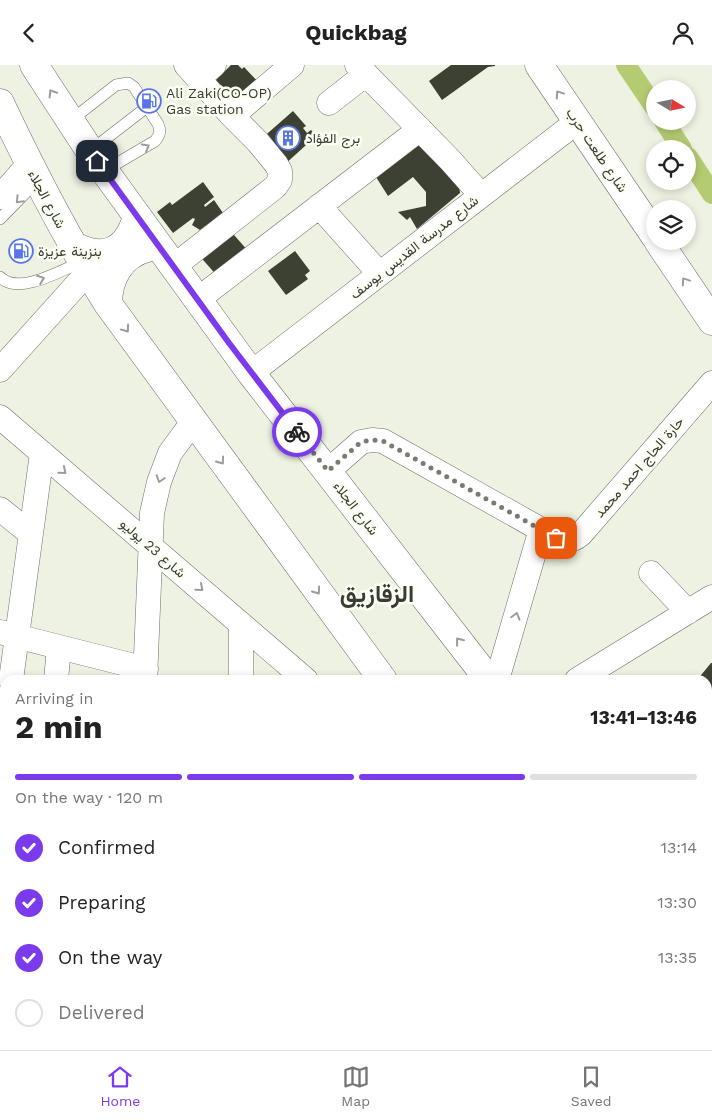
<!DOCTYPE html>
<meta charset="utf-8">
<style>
:root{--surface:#fff;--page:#f2f2f2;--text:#222;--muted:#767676;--line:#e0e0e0;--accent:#7c3aed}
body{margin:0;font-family:"Work Sans",Vazirmatn,sans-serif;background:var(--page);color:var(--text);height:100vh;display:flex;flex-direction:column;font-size:19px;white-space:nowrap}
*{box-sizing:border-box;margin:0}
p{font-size:16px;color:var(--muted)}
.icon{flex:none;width:28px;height:28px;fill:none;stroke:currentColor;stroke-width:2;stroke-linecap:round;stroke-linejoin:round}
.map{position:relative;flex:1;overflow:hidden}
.panel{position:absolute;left:0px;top:610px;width:712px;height:375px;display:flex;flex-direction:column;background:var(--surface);border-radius:15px 15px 0 0;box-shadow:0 2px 8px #0003}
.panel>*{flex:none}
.needle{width:32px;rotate:100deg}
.buttons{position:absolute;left:646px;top:15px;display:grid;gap:10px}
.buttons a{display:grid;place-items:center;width:50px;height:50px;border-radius:50%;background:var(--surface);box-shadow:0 2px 8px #0003;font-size:25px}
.pin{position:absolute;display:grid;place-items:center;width:42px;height:42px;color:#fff;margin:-21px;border-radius:10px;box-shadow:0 2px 8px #0006}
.courier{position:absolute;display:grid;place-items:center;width:50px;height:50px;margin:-25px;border:4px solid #7c3aed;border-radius:50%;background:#fff;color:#222;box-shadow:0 1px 6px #0007}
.head em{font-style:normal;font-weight:700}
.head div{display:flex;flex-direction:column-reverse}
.head{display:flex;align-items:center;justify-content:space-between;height:85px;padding:0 15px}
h1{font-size:32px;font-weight:700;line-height:38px}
.bar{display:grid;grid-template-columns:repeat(4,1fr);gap:8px 5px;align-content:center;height:60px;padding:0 15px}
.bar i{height:6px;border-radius:4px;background:var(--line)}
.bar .current{background:var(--accent)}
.bar p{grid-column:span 4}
ol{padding:0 15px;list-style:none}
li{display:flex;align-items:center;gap:15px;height:55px}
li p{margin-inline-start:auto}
li .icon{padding:5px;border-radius:50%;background:var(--accent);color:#fff;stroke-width:4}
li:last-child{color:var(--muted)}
li i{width:28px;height:28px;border:2px solid var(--line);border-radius:50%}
header{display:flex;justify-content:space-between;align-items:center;height:65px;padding:0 15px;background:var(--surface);font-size:22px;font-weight:700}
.menu{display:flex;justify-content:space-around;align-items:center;height:70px;border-top:1px solid var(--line);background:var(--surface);font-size:14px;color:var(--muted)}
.menu a{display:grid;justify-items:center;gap:2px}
.menu .current{color:var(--accent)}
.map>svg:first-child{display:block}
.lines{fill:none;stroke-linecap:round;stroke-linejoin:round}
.canal{stroke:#b4cb71;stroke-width:20}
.building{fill:#3d4134}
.service-casing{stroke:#6c7063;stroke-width:12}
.minor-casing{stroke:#6c7063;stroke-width:25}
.primary-casing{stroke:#6c7063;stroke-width:29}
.trunk-casing{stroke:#6c7063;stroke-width:29}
.service{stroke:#fff;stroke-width:11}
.minor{stroke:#fff;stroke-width:24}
.primary{stroke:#fff;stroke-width:28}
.trunk{stroke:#fff;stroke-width:28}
.oneway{stroke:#9c9d9a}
.done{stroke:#797b72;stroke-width:5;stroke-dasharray:0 9}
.route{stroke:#7c3aed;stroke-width:6}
.labels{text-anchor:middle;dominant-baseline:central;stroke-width:5;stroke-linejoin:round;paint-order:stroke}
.poi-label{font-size:14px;fill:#3a3b35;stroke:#fbfff2;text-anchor:start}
.street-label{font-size:14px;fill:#3a3b35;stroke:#fbfff2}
.town-label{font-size:24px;font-weight:bold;fill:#3a3b35;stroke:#fbfff2}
</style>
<header><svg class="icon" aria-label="back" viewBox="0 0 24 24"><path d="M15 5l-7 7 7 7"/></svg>Quickbag<svg class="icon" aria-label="person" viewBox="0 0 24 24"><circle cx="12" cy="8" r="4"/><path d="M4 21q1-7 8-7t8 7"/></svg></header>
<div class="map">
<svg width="712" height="985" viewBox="0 0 712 985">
<rect width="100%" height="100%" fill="#edf2e2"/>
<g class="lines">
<path class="canal" d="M626,0L655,43
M664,56L682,84
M688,92L712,129"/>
</g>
<path class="building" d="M231,0H238L242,4L244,2L261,20L238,42L214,17Z
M451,0H495V1L488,2L442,35L429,16Z
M293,46L306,61L303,63L307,68L311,65L316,71L283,101L260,75Z
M423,76L459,119L460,128L417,164L410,152L407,155L398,147L426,141V127L413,112L388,131L376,112Z
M203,117L214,132L204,140L205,142L214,135L223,148L200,165L192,160L195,154L193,153L173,168L157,147L170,137L172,140Z
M227,162L249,187L219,213L197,188Z
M295,186L310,206L305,210L308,214L286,230L268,206Z
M711,598H712V636L709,634L708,635V615H697Z"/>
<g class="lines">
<g class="service-casing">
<path id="service" d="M70,56L116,20L128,18L134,22L158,59C161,66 160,70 155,76L104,106
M90,86L147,42
M0,154L38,115
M0,212C18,231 62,205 81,197"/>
</g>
<g class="minor-casing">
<path id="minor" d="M357,0L450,95L481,130
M198,14L214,0
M329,38L366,9
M232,51L292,0
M0,132L29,99
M319,141L379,208
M173,202L275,122L280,115V106L276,99L258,77L232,51L186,0
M197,235L420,64
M0,305L88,207
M251,308L578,56
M0,352L306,615
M328,406L361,377L372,375L383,376L556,473C566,477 573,476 581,469L712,318
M0,444L31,469
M651,508L688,547
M0,567L146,604
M11,615L42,388
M56,615L59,582
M145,615L152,448L159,417L170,388L193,357
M241,615V559
M497,615L541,464
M577,615L712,532
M0,695L5,659
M0,887H5
M180,980V985
M242,980V985
M322,980V985
M607,980V985
M696,980V985
M28,985L29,980
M71,985V980
M125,985V980
M421,985V980"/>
</g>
<g class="primary-casing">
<path id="primary" d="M539,0L655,171
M658,176L712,256"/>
</g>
<g class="trunk-casing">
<path id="trunk" d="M34,0L90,86L251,308L489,615
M0,38C33,108 67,174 108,239L383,615
M71,179C103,198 127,187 137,152
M108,239C108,214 120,190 147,183
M708,827L712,830
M708,948L712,951"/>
</g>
<use href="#service" class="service"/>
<use href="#minor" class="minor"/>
<use href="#primary" class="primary"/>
<use href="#trunk" class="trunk"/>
</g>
<defs><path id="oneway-chevron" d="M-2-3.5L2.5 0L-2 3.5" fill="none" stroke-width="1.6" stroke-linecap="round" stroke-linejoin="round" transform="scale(1.25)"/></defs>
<g class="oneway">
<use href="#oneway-chevron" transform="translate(52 28) rotate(-122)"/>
<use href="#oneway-chevron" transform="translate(559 29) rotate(-124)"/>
<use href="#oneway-chevron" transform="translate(146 82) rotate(-30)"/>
<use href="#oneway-chevron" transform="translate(19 135) rotate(134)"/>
<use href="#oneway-chevron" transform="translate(41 214) rotate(-21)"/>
<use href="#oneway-chevron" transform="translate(685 216) rotate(-124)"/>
<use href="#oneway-chevron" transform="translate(126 264) rotate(54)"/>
<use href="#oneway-chevron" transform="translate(221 396) rotate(54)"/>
<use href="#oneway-chevron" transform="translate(63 406) rotate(40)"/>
<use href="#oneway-chevron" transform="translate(160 414) rotate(108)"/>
<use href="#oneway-chevron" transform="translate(200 523) rotate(41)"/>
<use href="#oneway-chevron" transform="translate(317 526) rotate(54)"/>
<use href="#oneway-chevron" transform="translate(516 551) rotate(-74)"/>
<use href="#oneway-chevron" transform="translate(459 576) rotate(-128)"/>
</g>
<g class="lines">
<path class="done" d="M297,367L328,406L361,377L372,375L383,376L556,473"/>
<path class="route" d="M97,96L229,278L297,367"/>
</g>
<defs>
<g id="fuel-ring" transform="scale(1.25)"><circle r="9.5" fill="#fbfff2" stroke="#5974ea" stroke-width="1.5"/><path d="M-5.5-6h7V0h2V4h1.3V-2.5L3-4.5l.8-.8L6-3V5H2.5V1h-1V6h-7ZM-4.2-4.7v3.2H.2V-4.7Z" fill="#5974ea"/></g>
<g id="building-ring" transform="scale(1.25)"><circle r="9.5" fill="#fbfff2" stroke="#5974ea" stroke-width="1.5"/><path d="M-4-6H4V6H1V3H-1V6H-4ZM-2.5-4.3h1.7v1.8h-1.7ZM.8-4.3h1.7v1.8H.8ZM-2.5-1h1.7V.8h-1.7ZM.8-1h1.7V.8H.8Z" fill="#5974ea"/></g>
</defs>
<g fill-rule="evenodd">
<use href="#fuel-ring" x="149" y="36"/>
<use href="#building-ring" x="288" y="73"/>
<use href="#fuel-ring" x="21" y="186"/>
</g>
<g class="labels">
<g class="poi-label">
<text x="166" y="28">Ali Zaki(CO-OP)<tspan x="166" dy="16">Gas station</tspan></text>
<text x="306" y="73">برج الفؤاد</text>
<text x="38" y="186">بنزينة عزيزة</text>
</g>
<g class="street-label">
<text transform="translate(597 85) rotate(56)">شارع طلعت حرب</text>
<text transform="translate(47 134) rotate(62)">شارع الجلاء</text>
<text transform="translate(414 182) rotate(-38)">شارع مدرسة القديس يوسف</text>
<text transform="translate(639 402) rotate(-49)">حارة الحاج احمد محمد</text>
<text transform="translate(356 443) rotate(52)">شارع الجلاء</text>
<text transform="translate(153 483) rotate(41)">شارع 23 يوليو</text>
</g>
<g class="town-label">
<text x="377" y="529">الزقازيق</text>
</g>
</g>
</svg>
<div class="buttons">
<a><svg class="needle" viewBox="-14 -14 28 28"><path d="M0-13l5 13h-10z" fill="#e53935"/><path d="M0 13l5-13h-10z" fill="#767676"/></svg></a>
<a><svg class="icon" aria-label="locate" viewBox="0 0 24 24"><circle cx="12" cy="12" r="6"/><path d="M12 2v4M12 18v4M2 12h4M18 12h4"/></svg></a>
<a><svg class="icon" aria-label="layers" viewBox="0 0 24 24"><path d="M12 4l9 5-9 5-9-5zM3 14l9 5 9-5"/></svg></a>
</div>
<div class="pin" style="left:556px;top:473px;background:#ea580c"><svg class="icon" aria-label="bag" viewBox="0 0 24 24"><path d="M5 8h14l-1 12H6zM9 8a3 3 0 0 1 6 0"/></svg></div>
<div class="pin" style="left:97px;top:96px;background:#1f2937"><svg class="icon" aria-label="home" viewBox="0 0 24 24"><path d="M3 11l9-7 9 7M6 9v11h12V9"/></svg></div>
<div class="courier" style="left:297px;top:367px"><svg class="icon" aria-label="bike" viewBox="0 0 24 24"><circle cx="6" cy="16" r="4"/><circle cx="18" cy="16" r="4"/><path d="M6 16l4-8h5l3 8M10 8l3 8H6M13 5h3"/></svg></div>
<section class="panel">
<div class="head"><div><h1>2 min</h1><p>Arriving in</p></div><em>13:41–13:46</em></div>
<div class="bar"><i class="current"></i><i class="current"></i><i class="current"></i><i></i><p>On the way · 120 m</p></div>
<ol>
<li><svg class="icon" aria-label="check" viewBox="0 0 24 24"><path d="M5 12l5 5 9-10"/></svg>Confirmed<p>13:14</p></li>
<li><svg class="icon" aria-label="check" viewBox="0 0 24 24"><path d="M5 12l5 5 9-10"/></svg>Preparing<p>13:30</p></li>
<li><svg class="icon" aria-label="check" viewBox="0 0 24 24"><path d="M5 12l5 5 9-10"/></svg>On the way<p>13:35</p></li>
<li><i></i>Delivered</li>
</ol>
</section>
</div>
<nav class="menu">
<a class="current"><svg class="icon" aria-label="home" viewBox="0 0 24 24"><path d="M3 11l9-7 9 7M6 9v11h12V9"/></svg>Home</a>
<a><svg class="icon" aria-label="map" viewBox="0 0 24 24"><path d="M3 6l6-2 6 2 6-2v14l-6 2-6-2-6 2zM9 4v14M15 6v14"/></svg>Map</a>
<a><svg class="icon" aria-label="saved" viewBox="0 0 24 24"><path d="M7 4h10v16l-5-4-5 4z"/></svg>Saved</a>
</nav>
